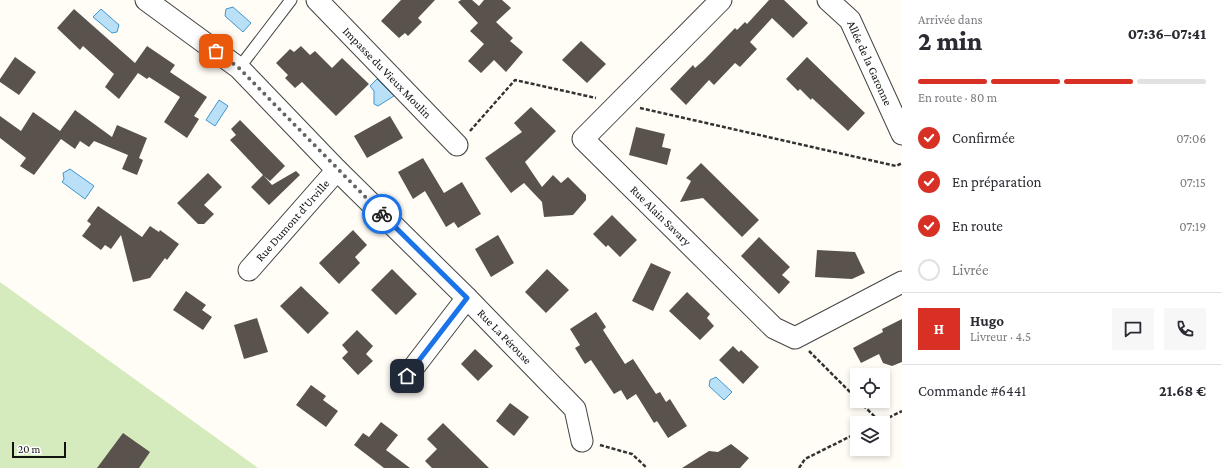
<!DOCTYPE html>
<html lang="fr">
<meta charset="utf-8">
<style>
:root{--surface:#fff;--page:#f7f7f7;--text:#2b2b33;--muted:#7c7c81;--line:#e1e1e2;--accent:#d93025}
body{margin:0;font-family:"Crimson Pro",serif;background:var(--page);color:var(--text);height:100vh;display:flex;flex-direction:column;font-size:15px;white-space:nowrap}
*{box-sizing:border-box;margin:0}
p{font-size:13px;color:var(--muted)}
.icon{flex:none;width:22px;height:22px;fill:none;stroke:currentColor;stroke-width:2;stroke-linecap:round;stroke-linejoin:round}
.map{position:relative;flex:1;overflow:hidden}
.side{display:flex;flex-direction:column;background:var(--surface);width:320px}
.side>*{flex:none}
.tools{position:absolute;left:850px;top:368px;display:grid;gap:8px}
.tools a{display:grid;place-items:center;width:40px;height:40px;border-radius:0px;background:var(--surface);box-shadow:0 2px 6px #0003;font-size:20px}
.scale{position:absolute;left:12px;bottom:10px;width:54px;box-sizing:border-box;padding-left:4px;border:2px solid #111;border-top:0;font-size:11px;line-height:14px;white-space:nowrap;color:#111;-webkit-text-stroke:3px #fff;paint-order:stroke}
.pin{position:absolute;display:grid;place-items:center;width:34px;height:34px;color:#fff;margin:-17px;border-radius:8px;box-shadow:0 2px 6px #0006}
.courier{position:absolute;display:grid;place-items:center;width:40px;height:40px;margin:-20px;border:3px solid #1a73e8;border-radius:50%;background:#fff;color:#222;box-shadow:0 1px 5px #0007}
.overview em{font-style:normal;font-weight:800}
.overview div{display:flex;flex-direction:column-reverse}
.overview{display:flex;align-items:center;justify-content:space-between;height:68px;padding:0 16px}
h1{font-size:26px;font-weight:800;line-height:30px}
.bar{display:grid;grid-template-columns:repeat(4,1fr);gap:6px 4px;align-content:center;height:48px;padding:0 16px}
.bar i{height:5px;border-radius:3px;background:var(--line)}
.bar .on{background:var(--accent)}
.bar p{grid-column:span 4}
.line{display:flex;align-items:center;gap:10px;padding:0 16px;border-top:1px solid var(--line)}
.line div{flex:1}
.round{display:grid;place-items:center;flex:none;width:42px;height:42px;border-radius:0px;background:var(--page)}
ol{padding:0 16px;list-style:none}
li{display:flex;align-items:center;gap:12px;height:44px}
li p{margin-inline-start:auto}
li .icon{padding:4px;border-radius:50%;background:var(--accent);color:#fff;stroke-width:4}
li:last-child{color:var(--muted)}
li i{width:22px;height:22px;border:2px solid var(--line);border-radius:50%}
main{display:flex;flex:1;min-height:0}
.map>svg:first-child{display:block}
.green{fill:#d5ebbd}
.water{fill:#b9e0f7;stroke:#3f96cf}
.building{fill:#5a524d}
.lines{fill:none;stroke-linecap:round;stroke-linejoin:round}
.lane-casing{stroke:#444;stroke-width:13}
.street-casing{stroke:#444;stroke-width:23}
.path{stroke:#333;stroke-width:2.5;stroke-dasharray:4 2;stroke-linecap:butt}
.lane{stroke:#fff;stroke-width:11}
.street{stroke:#fff;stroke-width:21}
.done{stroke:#646461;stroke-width:4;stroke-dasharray:0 7.2}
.route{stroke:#1a73e8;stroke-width:5}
.labels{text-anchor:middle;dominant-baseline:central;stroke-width:4;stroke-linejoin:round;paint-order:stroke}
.street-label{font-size:12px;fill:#111;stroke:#fff}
</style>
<main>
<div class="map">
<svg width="902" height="468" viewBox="0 0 902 468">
<rect width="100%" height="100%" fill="#fffdf5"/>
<path class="green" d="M0,282L258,468H0Z"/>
<path class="water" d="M233,7L251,23L243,32L225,16L226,9Z
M101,9L119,25L117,32L112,33L93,17Z
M377,79L394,96L378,106L374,104V91L370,86Z
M219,100L228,106L215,126L206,120Z
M70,169L94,186L85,199L62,182L64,179L63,173Z
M716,377L732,392L724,400L709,386L710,380Z"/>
<path class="building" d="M401,0H435L418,18L422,22L408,36L405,33L399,38L381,21Z
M461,0H472L479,6L484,0H502L511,8L496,22L513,38L510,41L523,52L506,72L494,60L481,73L468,61L484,44L470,31L478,23L458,2Z
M769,0H784L808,23L793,38L772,18L750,42L757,49L740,67L735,63L714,85L709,80L686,105L670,89L693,65L695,68L704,60L735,28L737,30L745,22L747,24Z
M74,9L135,63L147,46L175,65L170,72L207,97L194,116L199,119L187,138L164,122L180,97L149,77L147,79L138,73L119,99L105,87L114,74L83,46L80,50L57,28Z
M581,41L606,64L587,83L562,60Z
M301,46L310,55L315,51L332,68L342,58L369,84L336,116L302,82L295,88L285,78L288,75L276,63L290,49L294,52Z
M15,57L36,72L19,95L0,82V79Z
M807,57L865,113L848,131L812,98L811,100L800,89L798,91L786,79Z
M531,107L556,131L525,162L542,187L553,175L561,183L568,177L586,195V200L573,215L544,217L542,202L524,183L511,193L485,158L522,132L514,123Z
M75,110L112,137L117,125L147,138L139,158L143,160L137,175L122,169L128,155L94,141L89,147L80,141L75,149L61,139L34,175L20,166L26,158L0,138V116L21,131L33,112L60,131Z
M390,116L403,138L367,158L354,136Z
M240,120L285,166L270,181L264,176L272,185L296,171L300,175L269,205L251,187L263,175L230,140L236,135L231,129Z
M636,127L665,134L662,147L671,149L667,165L629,155Z
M423,158L444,193L462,182L481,214L458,228L454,222L446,227L425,191L413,199L398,172Z
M701,163L759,220L742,237L703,198L680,202L691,181L686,178Z
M208,173L222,187L204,205L214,214L204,224H198L177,203Z
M98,206L142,237L150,226L159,232L160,230L179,244L167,260L165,258L150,278L133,282L121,235L111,249L105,245L101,250L82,236L91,224L87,221Z
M612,215L637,240L620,257L608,245L606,247L593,234Z
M353,230L367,245L355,257L360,263L339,284L319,263Z
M498,235L514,263L491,277L475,249Z
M759,237L790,267L782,275L790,282L779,294L741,256Z
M817,250L855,252L865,273L852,279L815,277Z
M651,263L671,272L653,311L632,301Z
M392,269L417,294L396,315L371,290Z
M547,269L569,290L546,313L525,292Z
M301,286L329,313L308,334L280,306Z
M186,291L206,305L202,310L212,317L203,330L173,310Z
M687,292L710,314L707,318L714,326L700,340L669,311Z
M596,312L606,327L603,330L625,364L633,359L656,394L660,392L666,402L670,399L687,426L668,438L657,421L654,423L636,394L627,400L621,390L614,394L591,360L585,364L575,348L580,345L570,329Z
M257,318L268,352L244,359L234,325Z
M902,319V362L892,366L883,363L879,354L861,363L853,348L883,332L882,329Z
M357,330L373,346L366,354L373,361L358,375L342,358L348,352L342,345Z
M733,346L739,352L741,350L759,367L743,384L719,360Z
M475,349L493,366L478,381L461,364Z
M311,385L326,396L323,400L338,411L326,427L296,405Z
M510,403L529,417L514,436L496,421Z
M381,422L398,435L386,450L410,468H384L354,445L363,433L369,437Z
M443,423L489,468H432L425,461L437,449L427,439Z
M123,433L150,452L139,468H97Z
M731,444L749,458L740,468H682L709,451L718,452Z"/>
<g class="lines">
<g class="lane-casing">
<path id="lane" d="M239,68L291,0"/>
</g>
<g class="street-casing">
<g id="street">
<path id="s1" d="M146,0L239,68L337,170L467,298L575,409L582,441"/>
<path id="s2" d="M317,0L457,145"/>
<path id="s3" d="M721,0L583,139L774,328L795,338L902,282"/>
<path id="s4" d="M828,0L850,20L902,134"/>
<path id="s5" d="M249,270L337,170"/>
<path d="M407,376L467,298"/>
</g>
</g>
<path class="path" d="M640,108L896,166L902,163
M470,131L515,80L596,98
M809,351L857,399
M859,401L880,422
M878,423L902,411
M600,445L632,454L647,468
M799,468L805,459L857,433"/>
<use href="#lane" class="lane"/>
<use href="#street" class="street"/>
</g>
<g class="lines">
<path class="done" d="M216,51L239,68L382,214"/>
<path class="route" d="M382,214L467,298L407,376"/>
</g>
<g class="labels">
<g class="street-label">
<text stroke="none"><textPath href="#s4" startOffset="77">Allée de la Garonne</textPath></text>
<text stroke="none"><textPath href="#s2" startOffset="101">Impasse du Vieux Moulin</textPath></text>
<text stroke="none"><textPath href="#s3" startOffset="305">Rue Alain Savary</textPath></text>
<text stroke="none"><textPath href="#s5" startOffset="66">Rue Dumont d'Urville</textPath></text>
<text stroke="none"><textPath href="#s1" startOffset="493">Rue La Pérouse</textPath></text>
</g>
</g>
</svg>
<div class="tools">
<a><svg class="icon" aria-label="locate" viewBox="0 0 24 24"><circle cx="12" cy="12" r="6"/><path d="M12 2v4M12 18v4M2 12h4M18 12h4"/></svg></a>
<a><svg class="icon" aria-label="layers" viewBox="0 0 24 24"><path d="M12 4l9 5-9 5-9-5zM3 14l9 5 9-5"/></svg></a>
</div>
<div class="scale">20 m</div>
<div class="pin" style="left:216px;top:51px;background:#ea580c"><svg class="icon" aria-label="bag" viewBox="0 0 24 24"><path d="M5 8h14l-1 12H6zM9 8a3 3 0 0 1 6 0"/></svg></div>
<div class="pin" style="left:407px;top:376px;background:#1f2937"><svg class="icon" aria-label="home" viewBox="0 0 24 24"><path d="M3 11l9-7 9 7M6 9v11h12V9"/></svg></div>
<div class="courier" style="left:382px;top:214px"><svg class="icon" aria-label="bike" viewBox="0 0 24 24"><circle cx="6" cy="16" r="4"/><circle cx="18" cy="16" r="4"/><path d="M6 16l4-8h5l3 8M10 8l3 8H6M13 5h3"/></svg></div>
</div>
<section class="side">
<div class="overview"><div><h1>2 min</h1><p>Arrivée dans</p></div><em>07:36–07:41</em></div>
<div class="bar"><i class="on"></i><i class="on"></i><i class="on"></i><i></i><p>En route · 80 m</p></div>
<ol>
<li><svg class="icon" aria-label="check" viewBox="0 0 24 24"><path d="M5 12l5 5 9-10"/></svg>Confirmée<p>07:06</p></li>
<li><svg class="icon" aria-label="check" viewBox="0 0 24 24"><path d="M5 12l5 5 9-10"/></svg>En préparation<p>07:15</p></li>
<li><svg class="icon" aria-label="check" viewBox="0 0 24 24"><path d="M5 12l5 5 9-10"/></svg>En route<p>07:19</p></li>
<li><i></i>Livrée</li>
</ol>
<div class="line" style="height:72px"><b class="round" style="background:var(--accent);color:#fff">H</b><div><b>Hugo</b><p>Livreur · 4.5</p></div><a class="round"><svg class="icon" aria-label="chat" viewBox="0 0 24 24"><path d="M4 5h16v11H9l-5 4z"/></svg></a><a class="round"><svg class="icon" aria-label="phone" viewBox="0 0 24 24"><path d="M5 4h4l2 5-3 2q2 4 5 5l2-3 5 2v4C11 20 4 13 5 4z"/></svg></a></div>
<div class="line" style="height:52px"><div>Commande #6441</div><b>21.68 €</b></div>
</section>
</main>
